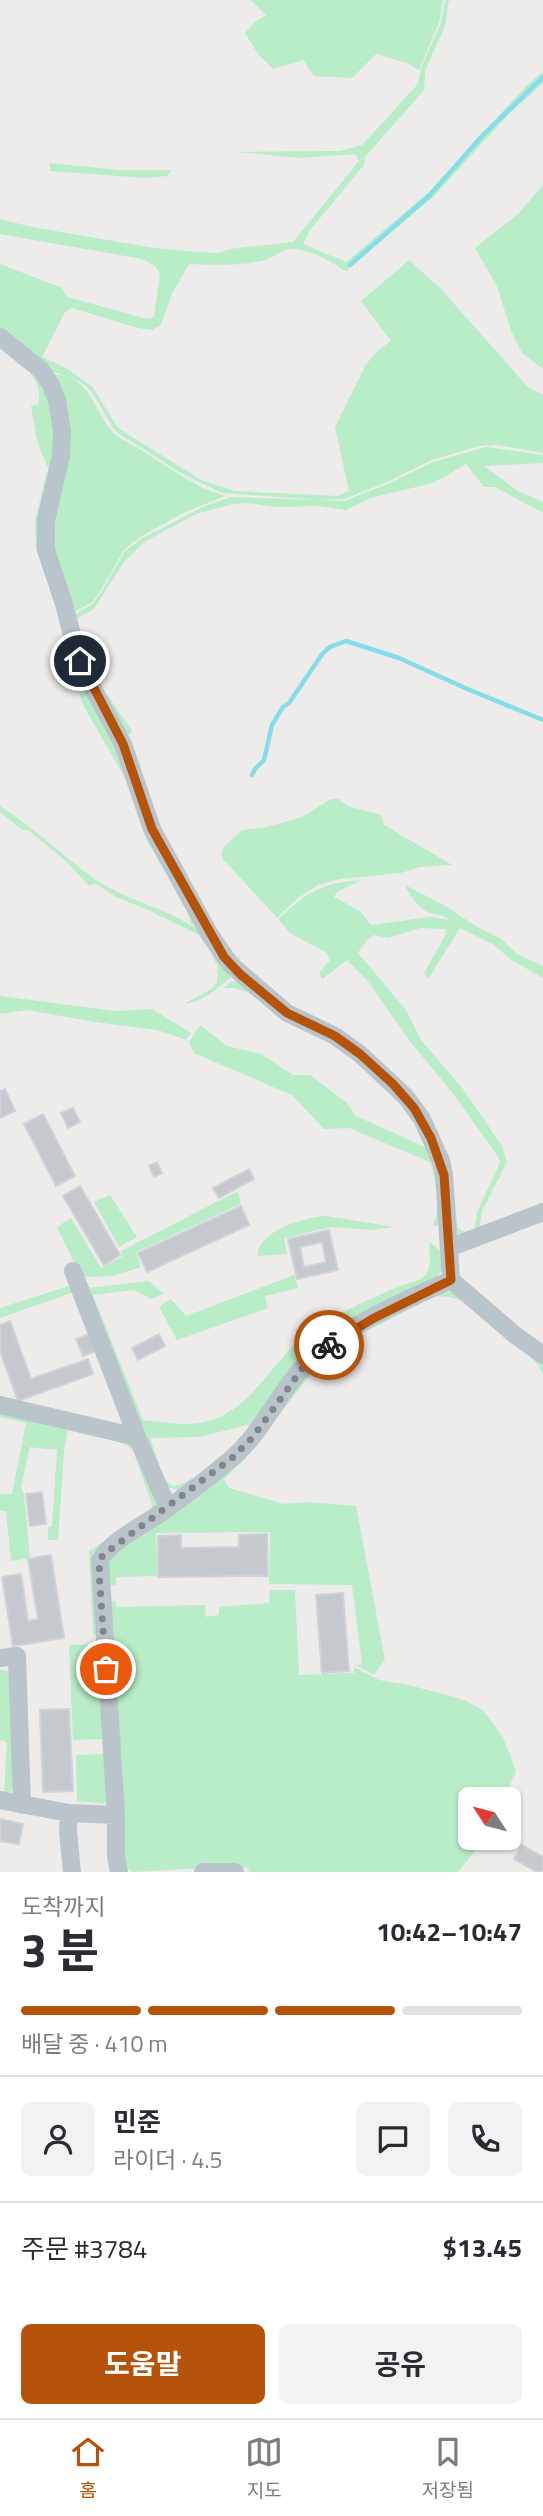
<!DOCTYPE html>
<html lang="ko">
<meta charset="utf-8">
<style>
:root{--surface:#fff;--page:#f2f2f3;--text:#2b2b33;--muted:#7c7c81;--line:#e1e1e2;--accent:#b45309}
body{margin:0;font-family:"Titillium Web","Noto Sans KR",sans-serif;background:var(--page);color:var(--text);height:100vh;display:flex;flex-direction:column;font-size:26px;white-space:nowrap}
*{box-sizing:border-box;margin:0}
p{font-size:23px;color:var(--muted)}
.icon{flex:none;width:38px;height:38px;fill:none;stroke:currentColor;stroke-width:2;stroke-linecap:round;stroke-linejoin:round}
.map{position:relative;height:1872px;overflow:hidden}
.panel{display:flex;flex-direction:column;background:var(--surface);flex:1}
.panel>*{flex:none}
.needle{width:46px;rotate:306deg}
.tools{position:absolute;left:458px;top:1787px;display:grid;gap:14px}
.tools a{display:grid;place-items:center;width:63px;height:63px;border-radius:10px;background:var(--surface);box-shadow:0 2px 5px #0004;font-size:35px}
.pin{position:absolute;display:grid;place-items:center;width:60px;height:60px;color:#fff;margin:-30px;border:4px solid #fff;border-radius:50%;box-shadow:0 2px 7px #0007}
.courier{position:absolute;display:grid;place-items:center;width:70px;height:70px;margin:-35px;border:5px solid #b45309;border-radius:50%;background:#fff;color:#222;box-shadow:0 2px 9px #0007}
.head em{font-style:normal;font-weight:700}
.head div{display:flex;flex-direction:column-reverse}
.head{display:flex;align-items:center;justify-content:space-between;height:119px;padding:0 21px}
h1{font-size:46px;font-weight:700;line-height:52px}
.bar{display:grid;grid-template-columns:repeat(4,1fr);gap:10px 7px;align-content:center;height:84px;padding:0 21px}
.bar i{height:9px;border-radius:5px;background:var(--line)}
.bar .current{background:var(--accent)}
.bar p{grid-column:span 4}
.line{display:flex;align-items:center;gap:18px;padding:0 21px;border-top:2px solid var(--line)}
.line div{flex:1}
.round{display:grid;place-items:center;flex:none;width:74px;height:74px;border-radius:10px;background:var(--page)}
.cta{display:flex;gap:14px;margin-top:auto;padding:14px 21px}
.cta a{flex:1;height:80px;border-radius:10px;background:var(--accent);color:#fff;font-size:28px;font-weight:700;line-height:80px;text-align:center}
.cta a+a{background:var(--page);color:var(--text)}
.dock{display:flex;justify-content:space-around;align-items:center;height:98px;border-top:2px solid var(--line);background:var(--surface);font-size:19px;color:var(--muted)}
.dock a{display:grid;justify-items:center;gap:4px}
.dock .current{color:var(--accent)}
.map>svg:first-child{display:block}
.green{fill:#b8edc8;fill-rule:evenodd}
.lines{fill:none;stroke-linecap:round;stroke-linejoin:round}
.stream{stroke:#85ddea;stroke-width:4.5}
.building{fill:#c5c9ce;stroke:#cfd2d7;stroke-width:2;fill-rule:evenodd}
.minor{stroke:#b9c4cb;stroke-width:18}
.done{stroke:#80868b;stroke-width:7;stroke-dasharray:0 12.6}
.route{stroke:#b45309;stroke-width:9}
</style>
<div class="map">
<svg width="543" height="1872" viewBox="0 0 543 1872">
<rect width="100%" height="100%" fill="#eeebeb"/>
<path class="green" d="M251,0H443L439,23L419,70L407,63L376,54L352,78L314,76L303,60L273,69L258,54L245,33L254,23L266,15Z
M445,0H449L445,26L425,71L424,90L365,157L364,165L310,230L303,244L346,262L428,193L528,84L543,72V76L482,136L430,194L350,264L431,196L483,137L543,78V83L510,113L433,197L346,271C331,262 309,248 291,249C281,250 274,257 266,260C241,266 214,265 189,264L172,294L161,325L152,330L138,328L72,308L65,312L42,357L66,368L92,386L118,428L203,481L235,491L338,496L349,491L335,427L365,366L377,351L391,341L361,301L409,260L441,289L527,386L543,395V453L498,445L479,446L432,460L385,483L344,499L320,500L222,493L179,472L118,433C104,419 100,397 83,384C73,376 60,375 48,370C31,362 15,344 0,333V264L62,288L67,297L147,319L154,317L160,274L155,266L142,259L0,234V219L32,227L154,248L197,252L219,253L230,249L293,242L359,161L355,154L300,158L237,152L340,151L362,145L418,84L421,68L441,23Z
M50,163L118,170H172L167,176L146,178L50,171Z
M543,185V369L522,353L511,331L497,286L475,248L518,214Z
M25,361L55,405L52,478L37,441L31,406L39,404C39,397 39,388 36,381C31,373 27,370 25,361Z
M51,375C92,372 93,415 116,435C125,442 135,446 145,452C171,469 196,488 226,496L185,512L140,537L124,550L100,592L91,603L71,614L51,556L58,483Z
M486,447L543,455V463L484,466L518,491L543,502V513L495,487H484L466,464L433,483L370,498L346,510L317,506L278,507L247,503L233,504L196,514L144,542L124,562L94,609L76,619L91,671L132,731L127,737L146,799L158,829L223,946L231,955H236L232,960L221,946L156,830L144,801L126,742L90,678L71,617L92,604L101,593L125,551L141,539L205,506L231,497L344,501L385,485L433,462Z
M47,471L51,481L49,573L206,931L191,924L188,911L147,841L125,778L83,705L54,598L36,548L35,521Z
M331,799H338L348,806L381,815L384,825L452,865L420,867L401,873L340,879L318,885L298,898L277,918L223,859L221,854L224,847L242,830L267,827L302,817Z
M0,806C34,827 62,856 95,879C129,902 173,910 206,935C218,944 227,962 235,974C218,987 206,1001 184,1004L213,988L217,982L218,967L205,941L197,934L146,909L116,897L96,884L88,885L67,862L28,830H22L0,812Z
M361,880L337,892L334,897L360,911L371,925L430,917L449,920C442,913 436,916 428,912C418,907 409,895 405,885L442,904L479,928L500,938L517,954L543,966V978L510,959L493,944L460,928L428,979L424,973L446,934L445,929L420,928L388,938L374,935L366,941L358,953L406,1010L421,1040L463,1089L502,1146L507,1162L482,1211L479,1230L543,1205V1208L471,1237L458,1234L454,1228L451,1190L444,1157L420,1112L406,1093L349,1041L332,1030L282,1005L235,964L239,955L240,965L285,1006L343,1033L370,1053L409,1093L433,1126L450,1162L458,1228L466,1233L474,1232L477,1212L500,1163L499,1158L451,1091L409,1040L367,980L347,960L322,979L319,973L330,960L327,953L290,933L278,919C308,892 320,883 361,880Z
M238,981L283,1013L330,1037L344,1047L401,1096L424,1129L439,1173L446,1222L443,1225L433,1226C442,1206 436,1182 430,1162L349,1128L324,1129L292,1095L194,1053L189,1042L200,1025L227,1046L261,1054L293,1075H310L347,1103L356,1116L427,1148C418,1115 364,1064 335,1046C318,1035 300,1029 283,1018C262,1005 248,985 223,988L231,982Z
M0,996L116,1011L152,1009L191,1033L186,1040L158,1030L95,1022L27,1010L0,1014Z
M238,1191L241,1204L136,1252L141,1267L113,1276L81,1277L57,1227L71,1218L101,1268L123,1256L121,1251Z
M110,1195L137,1237L119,1247L94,1202Z
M326,1216L394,1227L372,1230L332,1227L284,1238L287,1254L258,1256C256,1231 306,1217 326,1216Z
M430,1242L443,1253L444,1266L435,1281L351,1326L237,1447L178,1490L165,1486L87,1288L149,1281L164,1294L151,1299L134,1290L93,1295L143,1420C168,1423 193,1428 217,1418C259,1400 275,1355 312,1331C340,1312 371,1298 403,1285C411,1282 422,1281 426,1274C433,1264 428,1253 430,1242ZM252,1424C241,1441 192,1486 173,1486L164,1479L150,1438L199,1437Z
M294,1275L298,1288L265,1296L268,1308L177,1340L159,1307L171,1299L186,1316Z
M72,1285L74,1292L0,1318V1308Z
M444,1291L454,1293L543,1363V1376L539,1366L530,1356L465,1302L450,1297L435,1296L340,1345L308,1378L245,1459L224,1479L229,1488L284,1504L307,1502L356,1506L385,1660L374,1675L355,1665L362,1664L352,1585L269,1584L270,1532L156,1533L157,1576L116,1577V1585L107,1586L109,1560L121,1548L193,1496L303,1374L343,1339Z
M0,1409L130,1439L160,1502L155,1515L93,1553L96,1635H93L89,1551L151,1510L152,1505L133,1450L125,1444L68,1428L64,1452L58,1540H48V1528L52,1526L57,1450L30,1447L21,1487L24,1494L30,1558L11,1561L6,1511H0V1494H12L26,1423L0,1417Z
M270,1590H295L299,1675L354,1673V1667L379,1680L409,1685L464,1700L483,1710L503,1737L516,1771L504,1799H471V1838H485L458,1872H249L248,1868L234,1866L133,1872L125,1866L123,1855L109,1603L115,1600L117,1607L205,1605L206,1617L219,1615V1607L269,1603Z
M100,1644L106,1739L73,1740L69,1645Z
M0,1670L12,1672V1790L9,1794L0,1796V1791L4,1792L7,1742L0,1740Z
M106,1754L110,1804L77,1801L76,1755Z"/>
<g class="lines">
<path class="stream" d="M350,265L430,195L482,136L543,77
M252,775L255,769L264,760L272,725L283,707L289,703L323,653L330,647L346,641L399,658L465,688L543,720"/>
</g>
<path class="building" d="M5,1089L15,1111L0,1118V1091Z
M73,1108L80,1122L68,1128L61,1113Z
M43,1114L75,1176L56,1186L24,1124Z
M157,1162L162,1173L154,1177L149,1166Z
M249,1169L254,1179L219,1198L213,1188Z
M80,1186L120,1255L104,1265L63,1196Z
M241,1206L249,1225L147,1272L138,1253Z
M329,1230L338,1270L297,1279L288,1239ZM322,1242L326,1262L304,1267L300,1247Z
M10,1321L31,1379L88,1359L93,1374L18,1401L0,1351V1325Z
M92,1333L99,1350L83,1356L76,1339Z
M159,1334L165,1346L138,1360L132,1348Z
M42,1492L46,1524L30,1526L26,1494Z
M267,1534L268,1576L158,1577V1536L181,1535V1548L239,1547V1535Z
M51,1555L64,1638L13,1646L2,1577L21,1574L28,1621L38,1619L28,1559Z
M343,1593L349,1671L322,1673L316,1595Z
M69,1709L73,1791L43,1792L40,1710Z
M0,1819L23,1824L19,1844L0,1841Z
M522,1845L543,1857V1872H537L514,1859Z"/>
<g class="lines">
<path class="minor" d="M0,337L41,370L50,383L57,400L62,431L61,456L46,520V550L64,604L76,650L85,674L123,744L152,829L210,935L231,965L287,1013L335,1036L360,1054L406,1097L422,1119L441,1161L444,1175L451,1280L515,1335L543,1355
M451,1247L543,1212
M73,1271L137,1437L168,1508
M0,1405L137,1437
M0,1658L17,1656L22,1805
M0,1800L69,1813L116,1815
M69,1813L68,1831L72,1872
M119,1872L116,1856V1815L100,1560C112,1539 148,1523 168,1508C189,1493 211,1476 231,1459C262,1433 277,1395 304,1366C340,1327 404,1301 451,1280
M203,1872H235"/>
</g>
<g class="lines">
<path class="done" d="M106,1669L99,1573L100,1560L103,1555L232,1458L253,1437L304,1366L329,1345"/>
<path class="route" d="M80,661L123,744L152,829L224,957L240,974L287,1013L335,1036L360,1054L393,1084L414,1108L431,1138L444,1175L451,1280L374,1318L329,1345"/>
</g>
</svg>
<div class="tools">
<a><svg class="needle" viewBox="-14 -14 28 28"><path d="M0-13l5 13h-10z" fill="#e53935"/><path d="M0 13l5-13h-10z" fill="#7c7c81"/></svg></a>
</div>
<div class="pin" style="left:106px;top:1669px;background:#ea580c"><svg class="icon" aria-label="bag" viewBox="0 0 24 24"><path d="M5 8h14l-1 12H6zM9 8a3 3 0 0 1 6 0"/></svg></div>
<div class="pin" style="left:80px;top:661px;background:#1f2937"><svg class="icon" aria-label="home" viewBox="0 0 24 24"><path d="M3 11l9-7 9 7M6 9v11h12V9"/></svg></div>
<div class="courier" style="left:329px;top:1345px"><svg class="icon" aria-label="bike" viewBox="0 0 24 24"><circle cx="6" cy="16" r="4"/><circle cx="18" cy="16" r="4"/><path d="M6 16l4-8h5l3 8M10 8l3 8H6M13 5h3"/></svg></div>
</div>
<section class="panel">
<div class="head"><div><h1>3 분</h1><p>도착까지</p></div><em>10:42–10:47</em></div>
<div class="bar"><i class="current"></i><i class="current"></i><i class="current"></i><i></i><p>배달 중 · 410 m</p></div>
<div class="line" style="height:126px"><a class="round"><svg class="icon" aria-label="person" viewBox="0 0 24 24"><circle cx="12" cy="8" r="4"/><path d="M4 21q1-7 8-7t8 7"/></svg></a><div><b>민준</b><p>라이더 · 4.5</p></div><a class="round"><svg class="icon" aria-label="chat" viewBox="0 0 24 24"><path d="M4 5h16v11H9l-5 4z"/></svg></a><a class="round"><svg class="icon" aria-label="phone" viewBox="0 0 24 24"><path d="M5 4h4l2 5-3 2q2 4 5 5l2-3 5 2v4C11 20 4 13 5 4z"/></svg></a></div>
<div class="line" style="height:91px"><div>주문 #3784</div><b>$13.45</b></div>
<div class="cta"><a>도움말</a><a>공유</a></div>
</section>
<nav class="dock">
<a class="current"><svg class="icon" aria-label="home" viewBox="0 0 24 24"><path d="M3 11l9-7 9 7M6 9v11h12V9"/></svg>홈</a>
<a><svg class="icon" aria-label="map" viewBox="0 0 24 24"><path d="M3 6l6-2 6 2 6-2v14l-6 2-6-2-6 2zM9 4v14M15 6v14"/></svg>지도</a>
<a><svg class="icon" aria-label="saved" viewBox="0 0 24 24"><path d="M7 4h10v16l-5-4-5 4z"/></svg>저장됨</a>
</nav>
